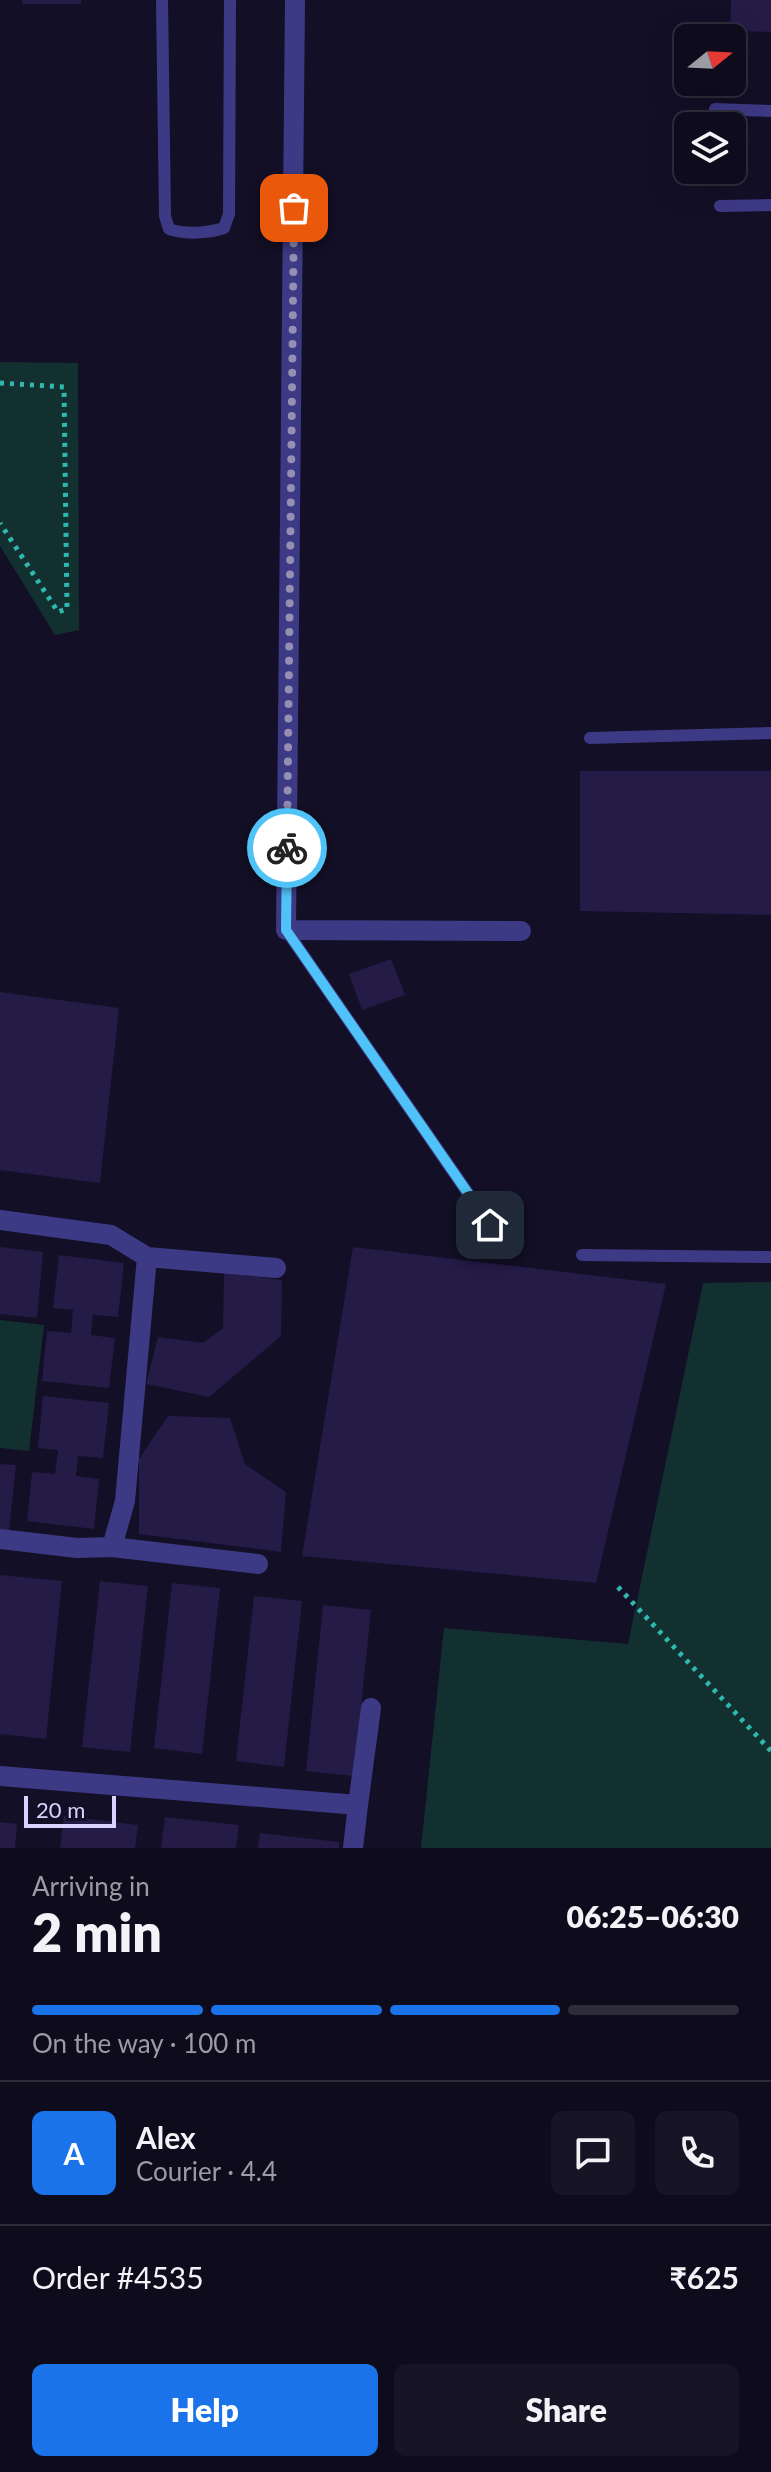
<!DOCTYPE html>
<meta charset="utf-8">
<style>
:root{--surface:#0e0b1c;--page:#171425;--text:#f1f3f6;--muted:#9b9ba3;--line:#2e2b3b;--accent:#1a73e8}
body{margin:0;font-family:Lato,sans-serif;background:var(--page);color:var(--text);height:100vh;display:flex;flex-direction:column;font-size:30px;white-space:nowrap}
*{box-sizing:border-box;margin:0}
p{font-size:26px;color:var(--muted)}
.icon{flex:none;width:44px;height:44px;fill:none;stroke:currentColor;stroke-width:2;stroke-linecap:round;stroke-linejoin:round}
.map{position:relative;height:1848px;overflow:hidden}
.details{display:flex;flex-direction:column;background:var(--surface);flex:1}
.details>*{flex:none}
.needle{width:52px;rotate:72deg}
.controls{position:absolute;left:674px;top:24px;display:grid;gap:16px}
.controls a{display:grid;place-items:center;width:72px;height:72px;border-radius:12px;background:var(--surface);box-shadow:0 8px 32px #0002,0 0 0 2px var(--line);font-size:40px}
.scale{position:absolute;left:24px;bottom:20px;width:92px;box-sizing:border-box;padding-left:8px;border:4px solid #d9d4ff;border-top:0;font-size:22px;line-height:28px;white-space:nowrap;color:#d9d4ff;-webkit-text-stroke:6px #130f26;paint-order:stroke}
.pin{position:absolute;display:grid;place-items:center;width:68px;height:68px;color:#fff;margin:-34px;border-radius:16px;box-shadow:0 4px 12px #0006}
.courier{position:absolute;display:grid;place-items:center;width:80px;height:80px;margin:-40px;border:6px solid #4fc3f7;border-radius:50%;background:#fff;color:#222;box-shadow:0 2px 10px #0007}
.head em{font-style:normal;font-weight:800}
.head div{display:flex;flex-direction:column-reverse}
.head{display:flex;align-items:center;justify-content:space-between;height:136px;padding:0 32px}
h1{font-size:52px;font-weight:800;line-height:60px}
.bar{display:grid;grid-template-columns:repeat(4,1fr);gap:12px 8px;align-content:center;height:96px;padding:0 32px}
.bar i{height:10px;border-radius:6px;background:var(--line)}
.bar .active{background:var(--accent)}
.bar p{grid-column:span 4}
.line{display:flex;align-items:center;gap:20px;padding:0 32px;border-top:2px solid var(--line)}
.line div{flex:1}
.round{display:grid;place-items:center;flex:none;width:84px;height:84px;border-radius:12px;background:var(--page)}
.cta{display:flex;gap:16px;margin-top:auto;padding:16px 32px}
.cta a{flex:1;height:92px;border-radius:12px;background:var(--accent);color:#fff;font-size:32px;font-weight:800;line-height:92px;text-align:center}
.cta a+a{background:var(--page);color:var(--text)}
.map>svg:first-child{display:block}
.green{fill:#12302f}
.building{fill:#241b47}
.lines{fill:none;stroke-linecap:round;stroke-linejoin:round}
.path{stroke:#2fb8b0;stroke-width:5;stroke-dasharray:4 6;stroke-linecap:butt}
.lane{stroke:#3d3a85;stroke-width:12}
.street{stroke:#3d3a85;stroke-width:20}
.done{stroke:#948fb3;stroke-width:8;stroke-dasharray:0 14.4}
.route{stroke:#4fc3f7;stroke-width:10}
</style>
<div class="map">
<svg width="771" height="1848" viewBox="0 0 771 1848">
<rect width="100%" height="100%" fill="#130f26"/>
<path class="green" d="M0,362L78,363L79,630L55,635L0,546Z
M771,1282V1848H421L444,1628L628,1644L703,1283Z
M0,1320L44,1325L29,1451L0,1448Z"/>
<path class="building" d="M22,0H81V4H22Z
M731,0H771V32L730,31Z
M580,771H771V915L580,911Z
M391,959L405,995L362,1010L349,974Z
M0,992L119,1008L100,1183L0,1170Z
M0,1247L43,1252L37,1318L0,1314Z
M353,1247L666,1284L596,1583L302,1556Z
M59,1255L124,1263L118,1317L93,1315L91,1335L115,1338L109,1388L42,1381L47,1331L71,1333L73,1310L53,1308Z
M224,1273L282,1280L281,1336L209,1397L146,1384L158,1337L203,1343L223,1328Z
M43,1396L109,1403L103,1458L78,1456L76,1476L99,1479L94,1529L27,1521L32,1472L55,1474L58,1450L38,1448Z
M168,1416L230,1418L245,1464L286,1492L281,1552L139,1534V1459Z
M0,1464L16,1465L9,1531L0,1530Z
M0,1575L62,1581L46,1739L0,1734Z
M100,1581L148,1586L130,1752L82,1747Z
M172,1583L220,1588L202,1754L154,1748Z
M254,1596L302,1601L284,1767L236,1761Z
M323,1605L371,1610L354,1776L306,1771Z
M64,1816L138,1825L135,1848H60Z
M165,1817L239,1825L236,1848H161Z
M0,1822L17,1824L15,1848H0Z
M260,1833L339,1842V1848H258Z"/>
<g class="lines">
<path class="path" d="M0,383L64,387L67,609L58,612L0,523
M618,1587L771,1751"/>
<path class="lane" d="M162,0L165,216L169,229C185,235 208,233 224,228L229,214L230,0
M715,109L771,111
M720,206L771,205
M590,738L771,733
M286,930L490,1225
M582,1255L771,1257"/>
<path class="street" d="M295,0L286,930L521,931
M0,1220L111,1235L147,1257L125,1501L112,1547L77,1548L0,1539
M147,1257L276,1268
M112,1547L258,1564
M0,1776L358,1805L353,1848
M358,1805L371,1708"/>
</g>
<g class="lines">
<path class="done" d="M287,848L294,208"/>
<path class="route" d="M287,848L286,930L490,1225"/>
</g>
</svg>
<div class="controls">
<a><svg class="needle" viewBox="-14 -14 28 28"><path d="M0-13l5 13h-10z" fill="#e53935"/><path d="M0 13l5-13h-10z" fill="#9b9ba3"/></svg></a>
<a><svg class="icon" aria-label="layers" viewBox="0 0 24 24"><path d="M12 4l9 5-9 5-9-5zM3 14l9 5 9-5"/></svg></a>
</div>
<div class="scale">20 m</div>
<div class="pin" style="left:294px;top:208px;background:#ea580c"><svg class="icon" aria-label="bag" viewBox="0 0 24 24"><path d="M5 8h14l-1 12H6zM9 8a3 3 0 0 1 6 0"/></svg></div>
<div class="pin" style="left:490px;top:1225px;background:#1f2937"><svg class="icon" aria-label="home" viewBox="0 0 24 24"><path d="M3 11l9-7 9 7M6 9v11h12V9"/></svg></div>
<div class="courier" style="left:287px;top:848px"><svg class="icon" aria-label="bike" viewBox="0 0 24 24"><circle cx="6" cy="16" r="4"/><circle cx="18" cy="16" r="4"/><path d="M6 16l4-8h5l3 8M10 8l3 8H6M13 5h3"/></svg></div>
</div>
<section class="details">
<div class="head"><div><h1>2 min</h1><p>Arriving in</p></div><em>06:25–06:30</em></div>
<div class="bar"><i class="active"></i><i class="active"></i><i class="active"></i><i></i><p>On the way · 100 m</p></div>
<div class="line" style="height:144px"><b class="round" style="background:var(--accent);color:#fff">A</b><div><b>Alex</b><p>Courier · 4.4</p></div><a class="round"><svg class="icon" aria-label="chat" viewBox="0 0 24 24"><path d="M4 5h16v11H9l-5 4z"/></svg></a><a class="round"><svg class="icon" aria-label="phone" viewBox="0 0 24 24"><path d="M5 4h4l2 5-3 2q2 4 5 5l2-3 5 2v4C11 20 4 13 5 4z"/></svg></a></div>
<div class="line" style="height:104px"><div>Order #4535</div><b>₹625</b></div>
<div class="cta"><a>Help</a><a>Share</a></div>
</section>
